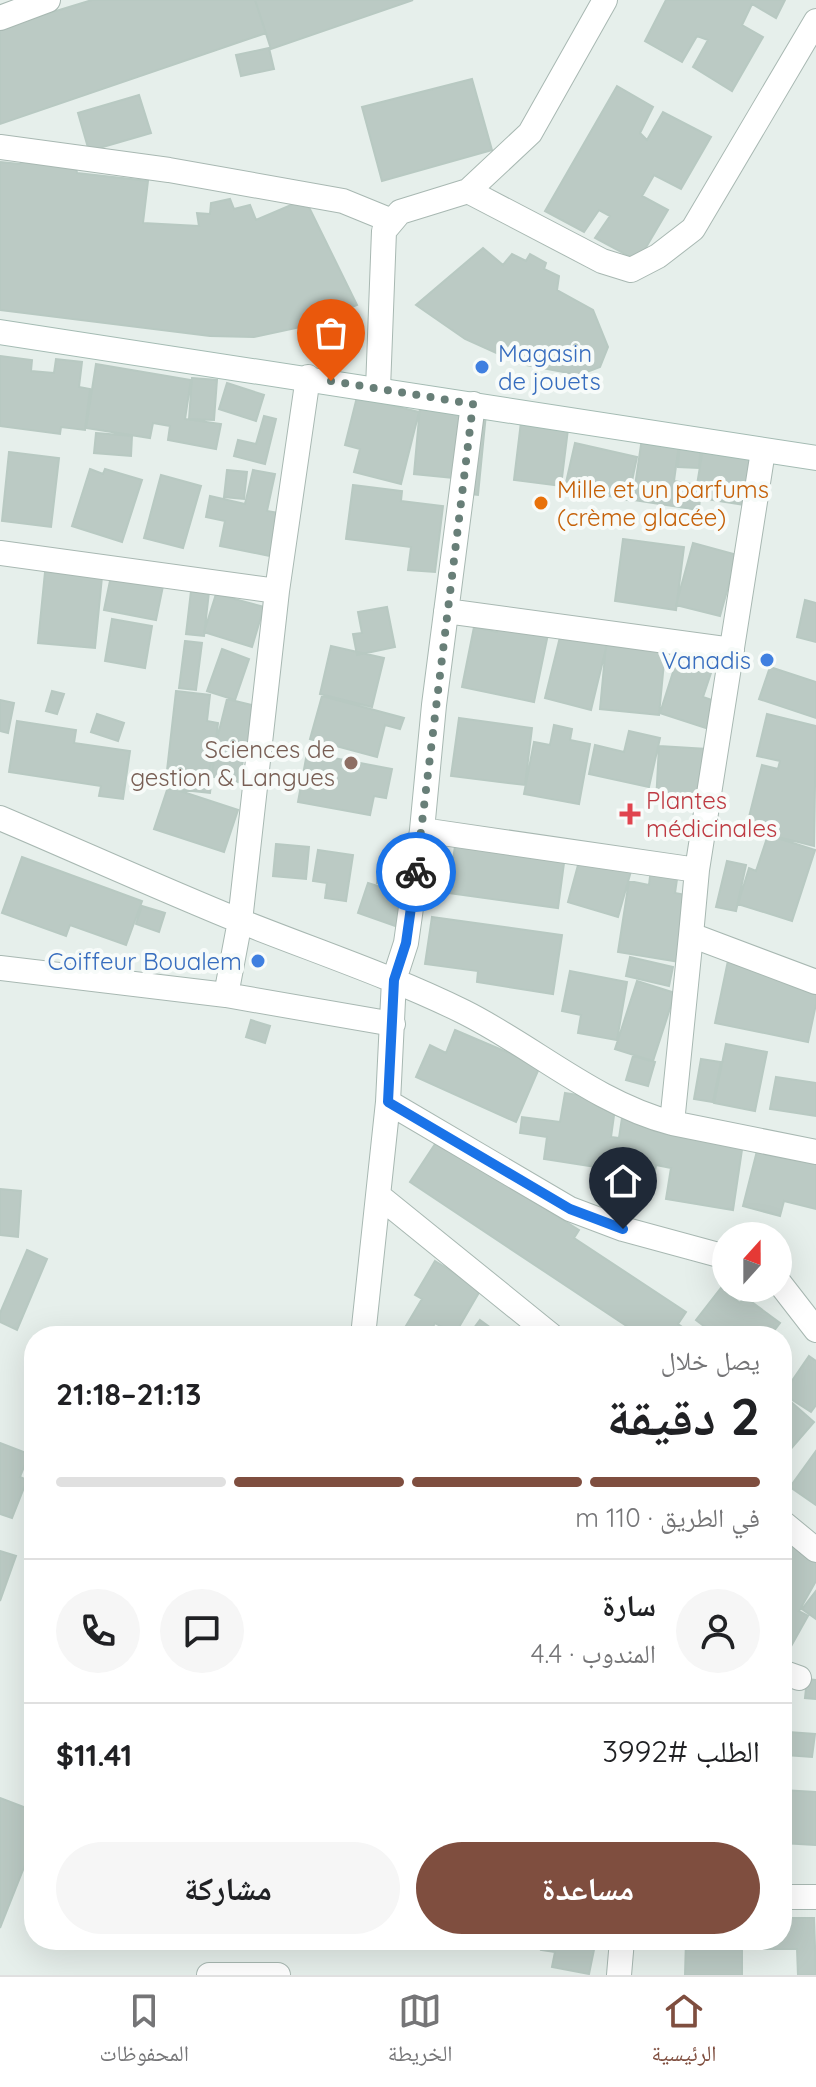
<!DOCTYPE html>
<html lang="ar">
<meta charset="utf-8">
<style>
:root{--surface:#fff;--page:#f6f6f6;--text:#202124;--muted:#757577;--line:#e0e0e0;--accent:#7f4e3f}
body{margin:0;font-family:Quicksand,"Noto Naskh Arabic",sans-serif;background:var(--page);color:var(--text);direction:rtl;height:100vh;display:flex;flex-direction:column;font-size:30px;white-space:nowrap}
*{box-sizing:border-box;margin:0}
p{font-size:26px;color:var(--muted)}
.icon{flex:none;width:44px;height:44px;fill:none;stroke:currentColor;stroke-width:2;stroke-linecap:round;stroke-linejoin:round}
.map{position:relative;flex:1;overflow:hidden;direction:ltr}
.details{position:absolute;left:24px;top:1326px;width:768px;height:624px;display:flex;flex-direction:column;background:var(--surface);border-radius:32px;box-shadow:0 8px 32px #0002;direction:rtl}
.details>*{flex:none}
.needle{width:52px;rotate:21deg}
.buttons{position:absolute;left:712px;top:1222px;display:grid;gap:16px}
.buttons a{display:grid;place-items:center;width:80px;height:80px;border-radius:50%;background:var(--surface);box-shadow:0 8px 32px #0002;font-size:40px}
.pin{position:absolute;display:grid;place-items:center;width:68px;height:68px;color:#fff;margin:-82px -34px;border-radius:50% 50% 50% 0;rotate:-45deg;box-shadow:0 0 8px #0007}
.pin .icon{rotate:45deg}
.courier{position:absolute;display:grid;place-items:center;width:80px;height:80px;margin:-40px;border:6px solid #1a73e8;border-radius:50%;background:#fff;color:#222;box-shadow:0 2px 10px #0007}
.summary em{font-style:normal;font-weight:700}
.summary div{display:flex;flex-direction:column-reverse}
.summary{display:flex;align-items:center;justify-content:space-between;height:136px;padding:0 32px}
h1{font-size:52px;font-weight:700;line-height:60px}
.bar{display:grid;grid-template-columns:repeat(4,1fr);gap:12px 8px;align-content:center;height:96px;padding:0 32px}
.bar i{height:10px;border-radius:6px;background:var(--line)}
.bar .current{background:var(--accent)}
.bar p{grid-column:span 4}
.line{display:flex;align-items:center;gap:20px;padding:0 32px;border-top:2px solid var(--line)}
.line div{flex:1}
.round{display:grid;place-items:center;flex:none;width:84px;height:84px;border-radius:42px;background:var(--page)}
.cta{display:flex;gap:16px;margin-top:auto;padding:16px 32px}
.cta a{flex:1;height:92px;border-radius:48px;background:var(--accent);color:#fff;font-size:32px;font-weight:700;line-height:92px;text-align:center}
.cta a+a{background:var(--page);color:var(--text)}
.tab-bar{display:flex;justify-content:space-around;align-items:center;height:112px;border-top:2px solid var(--line);background:var(--surface);font-size:22px;color:var(--muted)}
.tab-bar a{display:grid;justify-items:center;gap:4px}
.tab-bar .current{color:var(--accent)}
.map>svg:first-child{display:block}
.building{fill:#bbcac4;stroke:#b8c9c2;stroke-width:2}
.lines{fill:none;stroke-linecap:round;stroke-linejoin:round}
.street-casing{stroke:#a8b8b2;stroke-width:26}
.secondary-casing{stroke:#a4bbb3;stroke-width:26}
.street{stroke:#fff;stroke-width:24}
.secondary{stroke:#fff;stroke-width:24}
.done{stroke:#687f78;stroke-width:8;stroke-dasharray:0 14.4}
.route{stroke:#1a73e8;stroke-width:10}
.shop-dot{fill:#3f7fe0;stroke:#f7fbf9;stroke-width:3}
.food-dot{fill:#e8710a;stroke:#f7fbf9;stroke-width:3}
.education-dot{fill:#8d6e63;stroke:#f7fbf9;stroke-width:3}
.health-dot{fill:#e0444e;stroke:#f7fbf9;stroke-width:3}
.labels{text-anchor:middle;dominant-baseline:central;stroke-width:8;stroke-linejoin:round;paint-order:stroke}
.shop-label{font-size:24px;fill:#366cbe;stroke:#f7fbf9;text-anchor:end}
.food-label{font-size:24px;fill:#c56008;stroke:#f7fbf9;text-anchor:start}
.education-label{font-size:24px;fill:#785e54;stroke:#f7fbf9;text-anchor:end}
.health-label{font-size:24px;fill:#be3a42;stroke:#f7fbf9;text-anchor:start}
</style>
<div class="map">
<svg width="816" height="1975" viewBox="0 0 816 1975">
<rect width="100%" height="100%" fill="#e6efeb"/>
<path class="building" d="M92,0H255L266,33L0,124V28Z
M255,0H413L271,49Z
M666,0H785L776,18L752,4L742,25L763,37L732,91L693,67L708,40L697,36L682,62L645,41Z
M269,48L274,69L241,76L236,55Z
M472,79L492,150L382,181L362,107Z
M617,86L653,107L640,133L647,140L663,112L711,137L681,189L654,175L642,196L668,210L638,261L595,238L610,216L599,210L584,232L545,211Z
M139,95L151,133L89,151L78,113Z
M22,161L76,168L77,173L148,181L143,223L199,226L197,213L210,214L211,203L230,199L234,209L250,205L256,220L305,199L357,305L305,326L254,337L210,336L0,310V162L20,164Z
M483,248L503,265L512,254L526,261L530,254L546,263L544,269L559,276L557,290L593,310L608,347L600,367L579,375L521,364L465,339L416,305Z
M0,356L32,360L31,371L54,373L56,359L82,362L79,387L90,389L85,430L61,427L60,434L0,426Z
M96,364L191,380L185,419L221,424L216,449L168,440L170,426L153,423L150,438L86,428Z
M192,378L217,380L214,420L189,419Z
M227,383L264,395L256,421L219,409Z
M357,397L419,412L401,484L354,472L360,449L345,445Z
M420,407L486,414L478,495L453,492L454,478L414,474Z
M264,416L276,419L265,464L234,456L238,440L256,444Z
M521,422L568,429L561,486L514,480Z
M96,433L132,436L131,456L94,453Z
M642,438L679,444L674,481L697,485L704,442L753,449L745,505L700,498L699,510L633,500Z
M575,443L637,457L628,500L565,487Z
M680,443L701,444L699,468L678,467Z
M9,452L59,458L51,527L2,521Z
M90,469L103,474L105,469L142,480L122,542L72,526Z
M227,470L247,472L244,499L224,497Z
M253,470L275,474L267,511L279,513L270,556L220,546L225,521L206,517L210,496L245,504Z
M161,475L201,486L183,548L144,538Z
M353,485L402,491L401,501L443,506L435,572L408,570L411,547L346,539Z
M623,539L684,547L676,610L615,601Z
M693,543L737,555L720,616L676,605Z
M45,572L102,577L95,648L38,643Z
M111,576L163,586L156,620L104,610Z
M191,591L209,592L204,636L186,634Z
M216,594L264,607L252,647L204,632Z
M805,600L816,603V642L797,637Z
M387,607L395,647L357,655L353,634L362,633L358,612Z
M112,619L152,626L145,668L105,661Z
M499,624L548,634L534,702L462,687L474,627L497,632Z
M561,633L607,644L591,710L545,698Z
M185,641L202,643L196,690L179,688Z
M606,645L665,652L659,715L600,709Z
M331,646L384,658L372,707L320,694Z
M222,649L249,659L235,700L207,691Z
M680,650L715,661L703,697L723,704L715,731L660,713Z
M770,667L816,682V718L759,699Z
M52,691L64,694L57,714L46,711Z
M176,691L210,695L207,721L218,723L210,793L165,788Z
M322,696L404,718L400,729L385,725L377,757L310,739Z
M227,699L256,706L238,782L208,775Z
M0,700L14,703L8,733L0,731Z
M97,714L124,723L118,741L91,732Z
M767,714L816,726L814,846L746,829L762,765L778,769L780,761L757,756Z
M459,718L532,728L525,785L451,776Z
M17,721L76,730L74,743L130,751L123,799L99,796L101,786L9,772Z
M554,725L572,729L570,740L590,744L579,804L524,794L534,742L550,745Z
M629,731L660,738L649,787L589,774L595,745L624,752Z
M659,746L707,749L704,805L656,802Z
M307,753L392,769L386,798L374,796L370,815L298,802Z
M168,787L238,810L224,852L154,829Z
M457,833L566,848L558,908L448,893Z
M768,835L815,850L792,921L738,904L749,868L756,871Z
M584,843L635,857L618,917L568,902Z
M276,844L309,847L306,879L273,876Z
M318,850L353,855L346,901L325,898L327,883L313,881Z
M22,857L142,901L126,945L70,925L66,936L2,913Z
M727,861L746,865L736,911L716,907Z
M651,868L678,872L675,893L691,896L680,962L618,952L629,881L649,885Z
M378,872L404,876L403,886L377,883Z
M368,883L409,896L398,927L358,913Z
M142,906L165,913L159,932L136,924Z
M432,917L562,935L553,994L477,982L478,971L425,964Z
M730,951L816,982V1004L808,1042L715,1023Z
M630,957L673,967L669,986L626,976Z
M570,971L627,982L617,1040L578,1033L581,1015L562,1011Z
M637,981L675,993L653,1061L615,1049Z
M251,1020L270,1026L265,1043L246,1037Z
M455,1030L540,1066L516,1122L416,1077L430,1045L446,1053Z
M726,1044L767,1052L755,1111L714,1103Z
M633,1056L655,1062L648,1086L626,1080Z
M701,1059L721,1062L713,1102L694,1099Z
M776,1077L816,1083V1116L770,1109Z
M565,1093L616,1101L611,1137L619,1138L622,1118L743,1143L733,1210L666,1199L671,1168L656,1165L654,1176L544,1159L547,1137L520,1133L522,1117L560,1122Z
M437,1141L579,1230L574,1238L686,1312L678,1324L695,1336H626L631,1329L410,1182Z
M758,1147L816,1162V1209L784,1201L780,1216L743,1206Z
M0,1189L21,1191L18,1237L0,1235Z
M27,1250L47,1259L17,1330L0,1322V1313Z
M435,1261L481,1289L455,1334L435,1323L428,1336H400L422,1299L415,1295Z
M721,1288L740,1303L745,1297L780,1323L770,1336H717L696,1320Z
M480,1320L502,1336H468Z
M809,1356L816,1361V1405L811,1412L783,1394Z
M782,1394L814,1422L782,1459Z
M0,1443L29,1454L20,1477L27,1480L12,1518L0,1514Z
M816,1451V1505L790,1487Z
M782,1536L816,1555V1581L799,1611L808,1616L789,1650L782,1646V1614L786,1607L782,1604Z
M0,1551L16,1556L0,1601Z
M816,1591V1619L802,1609Z
M807,1679L816,1680V1699L805,1698Z
M788,1732L815,1734L812,1757L786,1755Z
M782,1790L816,1792V1845L782,1843Z
M0,1798L34,1811V1842L0,1928Z
M782,1918H814L816,1975H798L797,1949H761L760,1940H782Z
M543,1940H596L589,1974L552,1967L555,1952L541,1950Z
M686,1940H742V1975H685Z"/>
<g class="lines">
<g class="street-casing">
<path id="street" d="M0,18L48,0
M0,147L169,170L343,201L392,221
M468,191L602,261L631,270L658,256L693,229L816,21
M378,389L384,231L400,212L468,191L530,133L605,0
M763,451L697,870L691,935L816,982
M0,553L277,591
M446,611L732,650
M0,818C80,852 159,888 240,921C315,951 391,976 464,1012C534,1047 595,1103 672,1123
M422,830L697,870
M691,935L672,1123L816,1152
M0,968L226,995L393,1024
M226,995L240,921L277,591L308,377
M388,1102L570,1209L623,1229L726,1257
M379,1196L552,1336
M778,1281L816,1330
M363,1336L388,1102L394,980L406,943L422,830L434,705L473,404
M782,1522L816,1550
M782,1672L799,1678
M782,1897H816
M209,1975H278
M619,1975L622,1940"/>
</g>
<g class="secondary-casing">
<path id="secondary" d="M0,332L816,458"/>
</g>
<use href="#street" class="street"/>
<use href="#secondary" class="secondary"/>
</g>
<g class="lines">
<path class="done" d="M331,381L473,404L416,872"/>
<path class="route" d="M416,872L406,943L394,980L388,1102L570,1209L623,1229"/>
</g>
<g class="shop-dot">
<circle cx="482" cy="367" r="8"/>
<circle cx="767" cy="660" r="8"/>
<circle cx="258" cy="961" r="8"/>
</g>
<circle class="food-dot" cx="541" cy="503" r="8"/>
<circle class="education-dot" cx="351" cy="763" r="8"/>
<path class="health-dot" d="M626 802h8v8h8v8h-8v8h-8v-8h-8v-8h8z"/>
<g class="labels">
<g class="shop-label">
<text x="498" y="353" text-anchor="start">Magasin<tspan x="498" dy="28">de jouets</tspan></text>
<text x="751" y="660">Vanadis</text>
<text x="242" y="961">Coiffeur Boualem</text>
</g>
<g class="food-label">
<text x="557" y="489">Mille et un parfums<tspan x="557" dy="28">(crème glacée)</tspan></text>
</g>
<g class="education-label">
<text x="335" y="749">Sciences de<tspan x="335" dy="28">gestion &amp; Langues</tspan></text>
</g>
<g class="health-label">
<text x="646" y="800">Plantes<tspan x="646" dy="28">médicinales</tspan></text>
</g>
</g>
</svg>
<div class="buttons">
<a><svg class="needle" viewBox="-14 -14 28 28"><path d="M0-13l5 13h-10z" fill="#e53935"/><path d="M0 13l5-13h-10z" fill="#757577"/></svg></a>
</div>
<div class="pin" style="left:331px;top:381px;background:#ea580c"><svg class="icon" aria-label="bag" viewBox="0 0 24 24"><path d="M5 8h14l-1 12H6zM9 8a3 3 0 0 1 6 0"/></svg></div>
<div class="pin" style="left:623px;top:1229px;background:#1f2937"><svg class="icon" aria-label="home" viewBox="0 0 24 24"><path d="M3 11l9-7 9 7M6 9v11h12V9"/></svg></div>
<div class="courier" style="left:416px;top:872px"><svg class="icon" aria-label="bike" viewBox="0 0 24 24"><circle cx="6" cy="16" r="4"/><circle cx="18" cy="16" r="4"/><path d="M6 16l4-8h5l3 8M10 8l3 8H6M13 5h3"/></svg></div>
<section class="details">
<div class="summary"><div><h1>2 دقيقة</h1><p>يصل خلال</p></div><em>21:13–21:18</em></div>
<div class="bar"><i class="current"></i><i class="current"></i><i class="current"></i><i></i><p>في الطريق · 110 m</p></div>
<div class="line" style="height:144px"><a class="round"><svg class="icon" aria-label="person" viewBox="0 0 24 24"><circle cx="12" cy="8" r="4"/><path d="M4 21q1-7 8-7t8 7"/></svg></a><div><b>سارة</b><p>المندوب · 4.4</p></div><a class="round"><svg class="icon" aria-label="chat" viewBox="0 0 24 24"><path d="M4 5h16v11H9l-5 4z"/></svg></a><a class="round"><svg class="icon" aria-label="phone" viewBox="0 0 24 24"><path d="M5 4h4l2 5-3 2q2 4 5 5l2-3 5 2v4C11 20 4 13 5 4z"/></svg></a></div>
<div class="line" style="height:104px"><div>الطلب #3992</div><b>$11.41</b></div>
<div class="cta"><a>مساعدة</a><a>مشاركة</a></div>
</section>
</div>
<nav class="tab-bar">
<a class="current"><svg class="icon" aria-label="home" viewBox="0 0 24 24"><path d="M3 11l9-7 9 7M6 9v11h12V9"/></svg>الرئيسية</a>
<a><svg class="icon" aria-label="map" viewBox="0 0 24 24"><path d="M3 6l6-2 6 2 6-2v14l-6 2-6-2-6 2zM9 4v14M15 6v14"/></svg>الخريطة</a>
<a><svg class="icon" aria-label="saved" viewBox="0 0 24 24"><path d="M7 4h10v16l-5-4-5 4z"/></svg>المحفوظات</a>
</nav>
